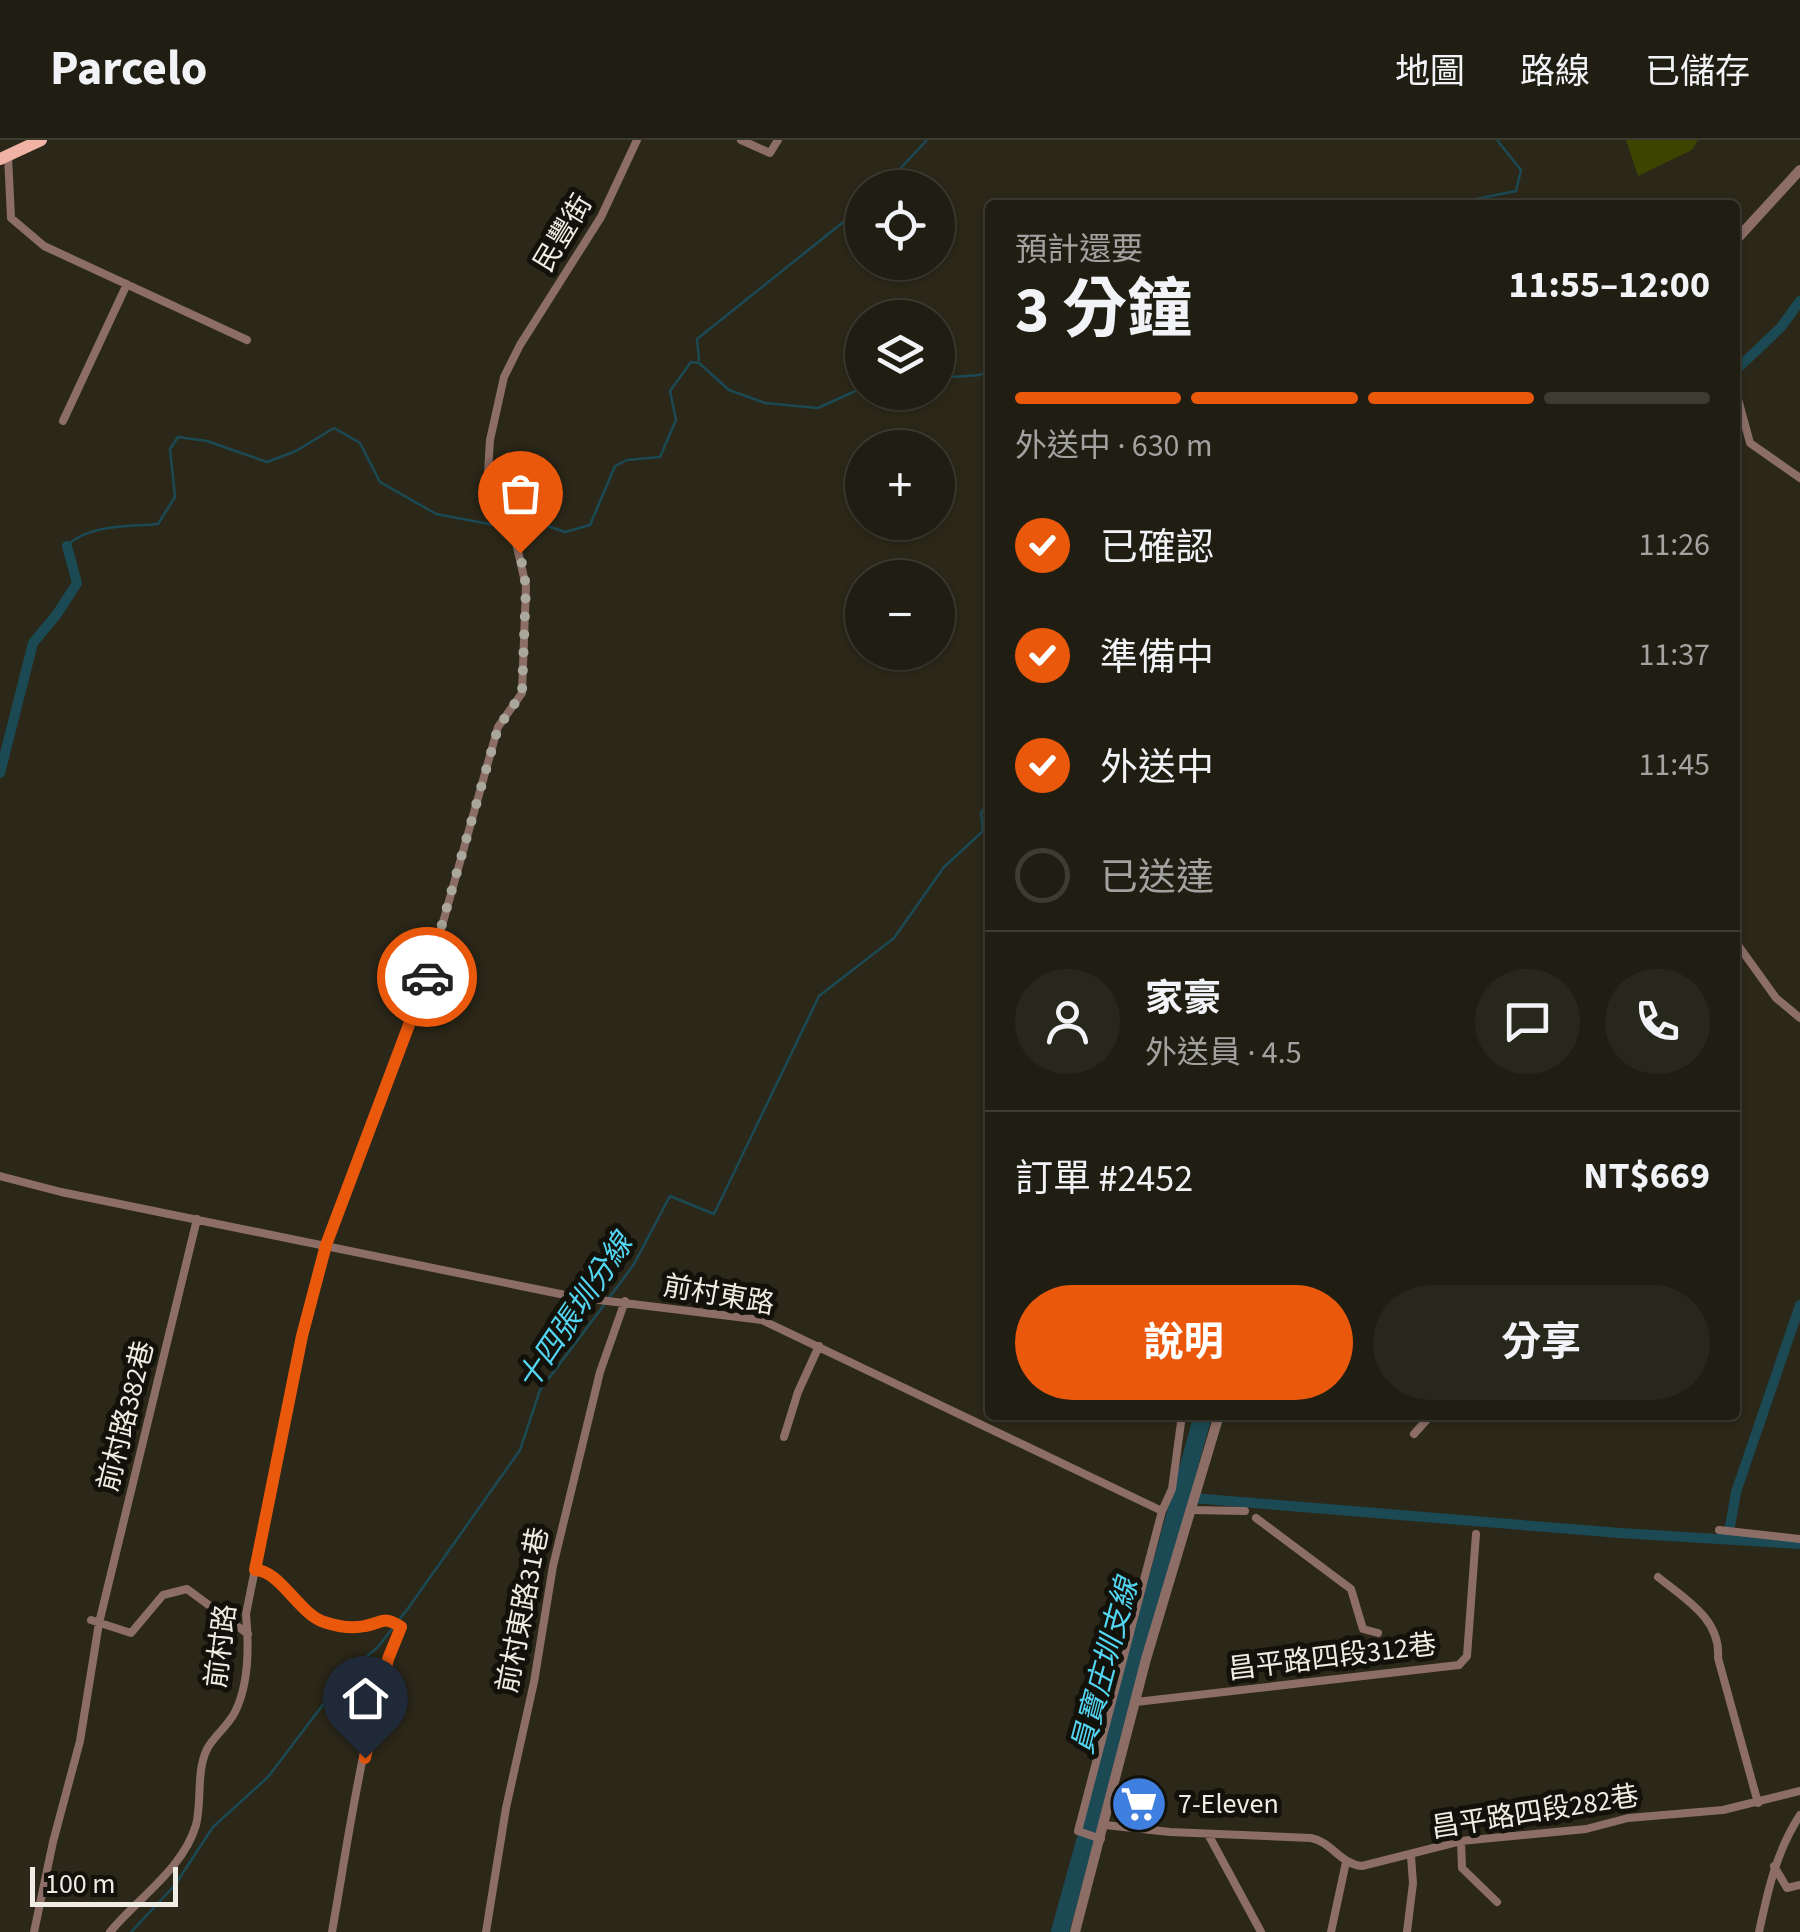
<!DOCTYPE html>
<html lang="zh-TW">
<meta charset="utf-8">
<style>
:root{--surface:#201e13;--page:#28271c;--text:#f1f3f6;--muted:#a2a2a0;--line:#3d3c33;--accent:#ea580c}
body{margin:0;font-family:"Source Sans 3","Noto Sans TC",sans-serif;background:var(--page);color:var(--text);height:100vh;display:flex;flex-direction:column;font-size:38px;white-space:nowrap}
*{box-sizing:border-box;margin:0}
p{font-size:32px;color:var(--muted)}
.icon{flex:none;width:55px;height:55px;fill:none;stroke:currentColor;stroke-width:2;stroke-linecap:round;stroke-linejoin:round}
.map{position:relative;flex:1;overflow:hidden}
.side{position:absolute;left:985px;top:60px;width:755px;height:1220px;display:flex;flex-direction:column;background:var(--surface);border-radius:10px;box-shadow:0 2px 8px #0004,0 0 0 2px var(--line)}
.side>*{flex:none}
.fabs{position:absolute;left:845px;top:30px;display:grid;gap:20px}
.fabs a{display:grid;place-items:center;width:110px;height:110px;border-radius:50%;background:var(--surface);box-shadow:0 2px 8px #0004,0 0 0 2px var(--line);font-size:50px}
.scale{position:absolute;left:30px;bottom:25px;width:148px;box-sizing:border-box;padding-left:10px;border:5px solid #efede3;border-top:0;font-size:28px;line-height:35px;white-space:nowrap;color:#efede3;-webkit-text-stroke:8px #12110a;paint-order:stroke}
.pin{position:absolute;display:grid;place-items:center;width:85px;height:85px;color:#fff;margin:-102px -42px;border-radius:50% 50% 50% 0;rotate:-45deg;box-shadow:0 0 10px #0007}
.pin .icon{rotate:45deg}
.courier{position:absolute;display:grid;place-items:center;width:100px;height:100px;margin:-50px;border:8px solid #ea580c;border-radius:50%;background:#fff;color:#222;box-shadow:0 2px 12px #0007}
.summary em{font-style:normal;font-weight:700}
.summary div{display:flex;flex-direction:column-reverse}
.summary{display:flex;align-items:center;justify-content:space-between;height:170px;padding:0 30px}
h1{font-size:65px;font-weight:700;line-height:75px}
.bar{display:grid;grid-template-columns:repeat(4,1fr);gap:15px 10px;align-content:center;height:120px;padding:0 30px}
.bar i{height:12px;border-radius:8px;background:var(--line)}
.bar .on{background:var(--accent)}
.bar p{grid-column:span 4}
.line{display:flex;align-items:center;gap:25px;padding:0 30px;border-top:2px solid var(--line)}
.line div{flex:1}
.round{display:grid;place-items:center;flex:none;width:105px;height:105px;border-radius:52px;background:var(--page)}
ol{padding:0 30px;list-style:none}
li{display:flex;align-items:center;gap:30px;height:110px}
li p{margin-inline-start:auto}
li .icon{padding:10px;border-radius:50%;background:var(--accent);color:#fff;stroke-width:4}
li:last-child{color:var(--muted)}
li i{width:55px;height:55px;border:5px solid var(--line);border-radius:50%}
.primary-button{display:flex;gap:20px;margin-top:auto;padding:20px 30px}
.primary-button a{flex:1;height:115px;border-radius:60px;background:var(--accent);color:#fff;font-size:40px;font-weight:700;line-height:115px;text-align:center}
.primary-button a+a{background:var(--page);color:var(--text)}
header{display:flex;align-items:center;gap:60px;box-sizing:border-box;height:140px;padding:0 50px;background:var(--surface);border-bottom:2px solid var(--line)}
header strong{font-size:48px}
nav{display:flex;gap:55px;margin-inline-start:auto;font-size:35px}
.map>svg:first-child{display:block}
.green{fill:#3c4400}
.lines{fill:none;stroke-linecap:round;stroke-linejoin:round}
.stream{stroke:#1b4954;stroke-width:2.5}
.canal{stroke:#1b4954;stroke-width:10}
.river{stroke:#1b4954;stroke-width:18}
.minor{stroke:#8c6e66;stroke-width:8}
.tertiary{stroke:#8c6e66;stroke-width:10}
.primary{stroke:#f1b4a4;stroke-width:12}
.done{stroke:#aaa89c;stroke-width:10;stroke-dasharray:0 18}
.route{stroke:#ea580c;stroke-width:12}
.labels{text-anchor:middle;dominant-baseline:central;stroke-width:10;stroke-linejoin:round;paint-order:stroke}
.street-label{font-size:28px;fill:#efede3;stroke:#12110a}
.poi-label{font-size:28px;fill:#efede3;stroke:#12110a;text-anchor:start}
.water-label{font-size:30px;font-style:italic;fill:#54d5f2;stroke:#12110a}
</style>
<header>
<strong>Parcelo</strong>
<nav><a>地圖</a><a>路線</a><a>已儲存</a></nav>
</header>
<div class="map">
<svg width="1800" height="1792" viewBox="0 0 1800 1792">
<rect width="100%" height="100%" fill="#2b2819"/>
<path class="green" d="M1626,0H1698L1692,10L1638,36Z"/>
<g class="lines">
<path class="stream" d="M882,48L927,0
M1464,65L1466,61L1516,51L1521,30L1497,0
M699,220L697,199L862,67
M938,238L980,235L990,230
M67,406C87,384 130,387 158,384L175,357L170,309L178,297L207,301L267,322L296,311L334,288L360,303L380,342L436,374L494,385L524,378L565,392L590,385L615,326L627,320L660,317L676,280L670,251L691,222L699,223L729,250L765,263L818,268L862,248
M609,1158L634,1124L670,1056L714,1074L819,856L894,798L944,727L983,691L981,673L990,660
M131,1792L175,1745L213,1687L268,1637L347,1533L378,1507L409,1467L520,1310L540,1250L604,1165"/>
<path class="canal" d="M1735,231L1781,187L1800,161
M0,633L33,503L57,474L77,443L67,406
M1180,1357L1620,1393L1800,1404
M1728,1398L1736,1352L1800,1165"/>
<path class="river" d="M1060,1792L1203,1275"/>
<path class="minor" d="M741,0L770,13L778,0
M8,16L11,78L44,106L247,200
M1735,248L1750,303L1800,338
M63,281L127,144
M503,369L488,333L490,300L504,237L520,205L601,77L637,0
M1735,801L1776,858L1800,878
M0,1036L61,1052L575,1157L762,1180L1162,1371
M1414,1294L1431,1275
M784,1297L798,1252L819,1206
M1191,1370L1245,1371
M1256,1378L1351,1449L1363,1489L1378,1493
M1719,1390L1800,1399
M255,1430C280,1430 297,1473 324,1482C336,1486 352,1489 364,1487C382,1483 384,1475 401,1487C364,1576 349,1696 332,1792
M1658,1437C1685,1459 1721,1479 1718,1518L1758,1663
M91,1480L131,1493L163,1455L187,1449L248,1494
M1136,1562L1459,1525L1467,1516L1476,1394
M1105,1685L1170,1692L1311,1698C1332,1702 1340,1724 1362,1726L1461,1701L1586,1689L1628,1678L1723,1670L1800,1651
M1208,1694L1261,1792
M1101,1699L1078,1691L1162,1371L1172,1349L1182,1275
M1461,1701L1462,1728L1497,1762
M1774,1726L1787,1748L1800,1745
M34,1792L53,1702L80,1601L99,1483L197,1079
M110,1792C138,1758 183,1729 196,1685C202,1661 196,1632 207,1609C214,1596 228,1586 235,1572C249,1544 249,1505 246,1474L302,1196L326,1105L429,832L498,587L522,553L526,446L513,390
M486,1792L506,1668L534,1542L553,1426L600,1232L625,1161
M1331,1792L1346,1722
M1407,1792L1413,1743L1411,1716
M1759,1792C1768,1750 1776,1712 1800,1675"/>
<path class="tertiary" d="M1735,101L1800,30
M1075,1792L1146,1519L1219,1275"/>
<path class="primary" d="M0,19L41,0"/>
</g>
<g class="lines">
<path class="done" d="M427,837L498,588L522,553L526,446L520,413"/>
<path class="route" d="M365,1618L388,1519L401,1487C384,1475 382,1483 365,1486C352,1489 336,1486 324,1482C298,1473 280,1430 255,1430L302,1196L326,1105L427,837"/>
</g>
<defs>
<g id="supermarket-disc" transform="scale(2.875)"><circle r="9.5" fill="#3f7fe0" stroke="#12110a"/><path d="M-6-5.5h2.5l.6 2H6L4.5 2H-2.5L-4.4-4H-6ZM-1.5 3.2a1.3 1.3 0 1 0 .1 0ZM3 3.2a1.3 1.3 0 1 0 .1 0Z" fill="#fff"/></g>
</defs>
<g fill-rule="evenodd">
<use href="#supermarket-disc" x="1139" y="1664"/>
</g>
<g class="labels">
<g class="street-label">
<text transform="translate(563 93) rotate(-59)">民豐街</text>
<text transform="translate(719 1155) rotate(10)">前村東路</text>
<text transform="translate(126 1276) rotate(-76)">前村路382巷</text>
<text transform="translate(523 1470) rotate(-79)">前村東路31巷</text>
<text transform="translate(221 1506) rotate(-83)">前村路</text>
<text transform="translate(1332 1517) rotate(-7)">昌平路四段312巷</text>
<text transform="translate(1535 1672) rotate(-9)">昌平路四段282巷</text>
</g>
<g class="poi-label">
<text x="1178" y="1664">7-Eleven</text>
</g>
<g class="water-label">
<text transform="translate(575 1172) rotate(-56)">十四張圳分線</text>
<text transform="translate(1105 1526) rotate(-75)">員寶庄圳支線</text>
</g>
</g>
</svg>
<div class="fabs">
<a><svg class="icon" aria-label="locate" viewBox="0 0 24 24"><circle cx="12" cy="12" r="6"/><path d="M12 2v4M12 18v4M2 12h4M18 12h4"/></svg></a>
<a><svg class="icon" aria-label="layers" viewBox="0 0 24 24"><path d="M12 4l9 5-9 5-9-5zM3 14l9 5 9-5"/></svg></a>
<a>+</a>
<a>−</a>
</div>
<div class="scale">100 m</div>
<div class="pin" style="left:520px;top:413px;background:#ea580c"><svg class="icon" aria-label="bag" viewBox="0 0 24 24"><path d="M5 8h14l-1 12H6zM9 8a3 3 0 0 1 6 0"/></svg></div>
<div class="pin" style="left:365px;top:1618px;background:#1f2937"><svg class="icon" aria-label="home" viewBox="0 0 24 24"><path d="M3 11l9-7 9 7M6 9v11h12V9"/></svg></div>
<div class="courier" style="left:427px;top:837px"><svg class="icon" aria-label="car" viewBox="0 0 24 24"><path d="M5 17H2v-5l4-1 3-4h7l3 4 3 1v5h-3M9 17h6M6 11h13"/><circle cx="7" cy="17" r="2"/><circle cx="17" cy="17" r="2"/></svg></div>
<section class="side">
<div class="summary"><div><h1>3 分鐘</h1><p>預計還要</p></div><em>11:55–12:00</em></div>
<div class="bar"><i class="on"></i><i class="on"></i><i class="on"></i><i></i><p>外送中 · 630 m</p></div>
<ol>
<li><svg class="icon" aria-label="check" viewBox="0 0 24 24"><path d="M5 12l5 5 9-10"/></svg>已確認<p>11:26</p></li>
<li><svg class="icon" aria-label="check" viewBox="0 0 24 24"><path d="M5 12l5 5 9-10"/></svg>準備中<p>11:37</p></li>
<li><svg class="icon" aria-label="check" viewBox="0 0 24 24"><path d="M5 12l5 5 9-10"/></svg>外送中<p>11:45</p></li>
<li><i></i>已送達</li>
</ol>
<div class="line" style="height:180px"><a class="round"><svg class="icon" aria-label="person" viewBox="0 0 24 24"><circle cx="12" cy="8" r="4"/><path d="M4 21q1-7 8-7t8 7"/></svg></a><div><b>家豪</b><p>外送員 · 4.5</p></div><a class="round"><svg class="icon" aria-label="chat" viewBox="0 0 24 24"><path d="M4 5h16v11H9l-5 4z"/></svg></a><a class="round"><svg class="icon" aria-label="phone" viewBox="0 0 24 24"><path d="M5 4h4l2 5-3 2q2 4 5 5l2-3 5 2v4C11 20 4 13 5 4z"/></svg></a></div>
<div class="line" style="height:130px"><div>訂單 #2452</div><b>NT$669</b></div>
<div class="primary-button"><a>說明</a><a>分享</a></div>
</section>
</div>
